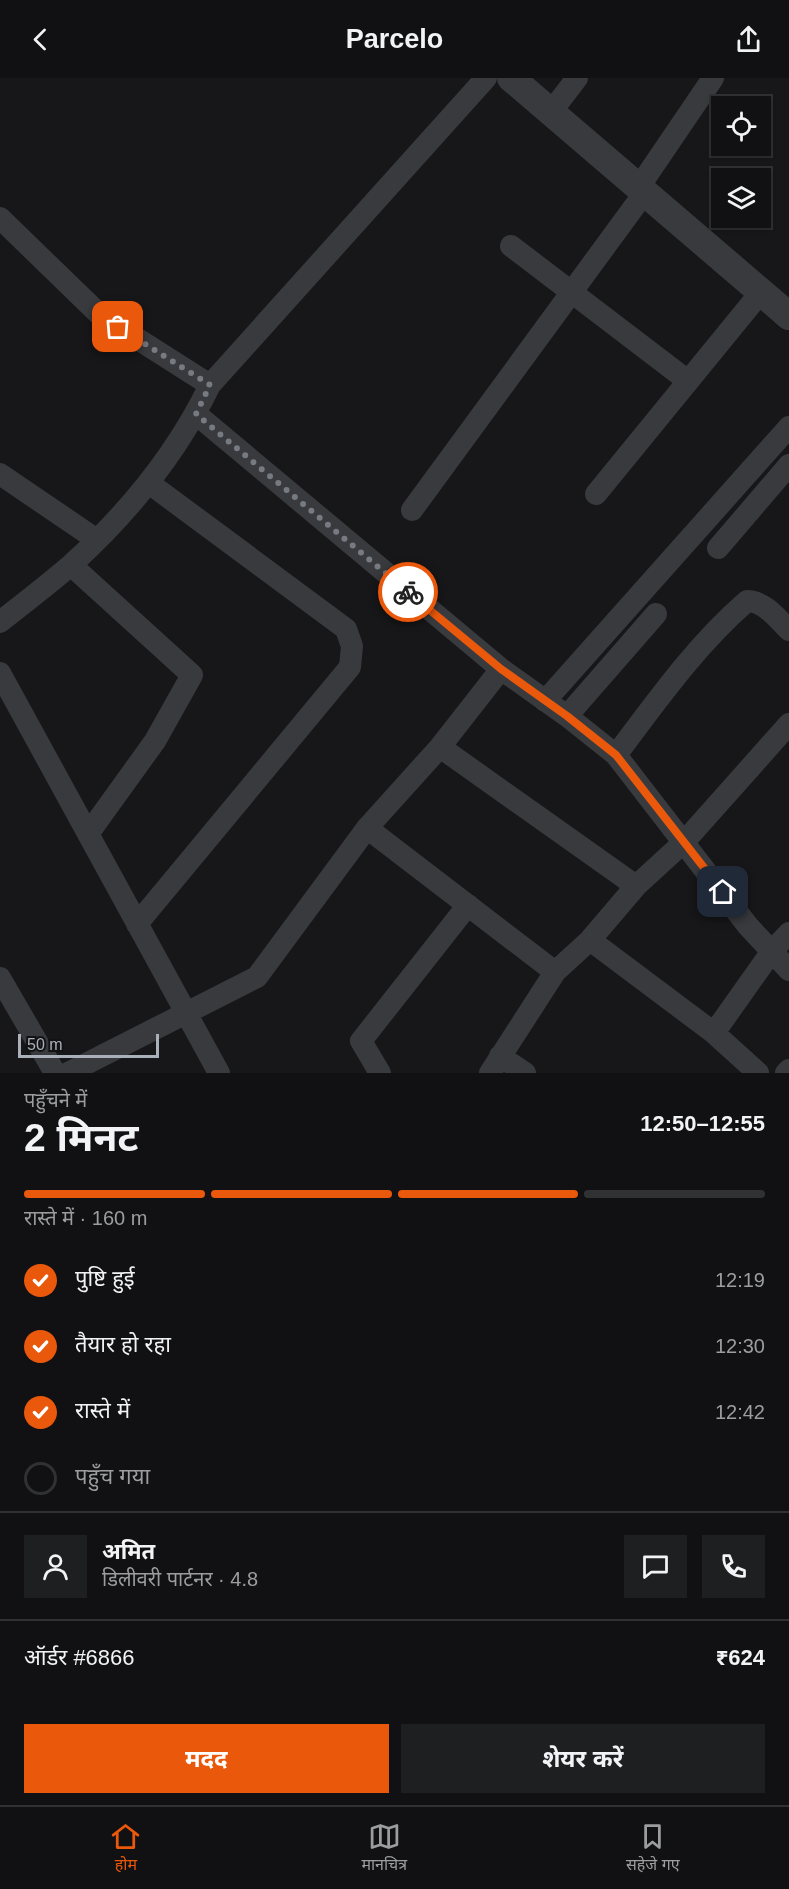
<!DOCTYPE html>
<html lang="hi">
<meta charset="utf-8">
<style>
:root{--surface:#111113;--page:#1e1f21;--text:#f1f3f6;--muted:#9c9da0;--line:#303133;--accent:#ea580c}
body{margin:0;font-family:Arial,"Noto Sans Devanagari",sans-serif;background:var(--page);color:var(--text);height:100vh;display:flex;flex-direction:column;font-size:22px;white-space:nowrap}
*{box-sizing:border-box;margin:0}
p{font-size:20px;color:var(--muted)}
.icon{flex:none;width:33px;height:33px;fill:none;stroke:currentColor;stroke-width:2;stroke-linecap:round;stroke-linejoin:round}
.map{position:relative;height:995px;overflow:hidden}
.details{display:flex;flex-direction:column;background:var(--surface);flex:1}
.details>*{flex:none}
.tools{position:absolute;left:711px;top:18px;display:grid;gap:12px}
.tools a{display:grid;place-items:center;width:60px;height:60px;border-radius:0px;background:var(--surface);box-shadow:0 2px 4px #0004,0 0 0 2px var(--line);font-size:30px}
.scale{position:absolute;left:18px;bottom:15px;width:141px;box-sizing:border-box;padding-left:6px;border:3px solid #a9b0b9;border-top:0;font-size:16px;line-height:21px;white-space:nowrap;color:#a9b0b9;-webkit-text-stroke:4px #121214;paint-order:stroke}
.pin{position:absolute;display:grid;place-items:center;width:51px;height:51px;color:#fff;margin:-26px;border-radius:12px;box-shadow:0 3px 9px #0006}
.courier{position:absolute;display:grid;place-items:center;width:60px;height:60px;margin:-30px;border:4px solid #ea580c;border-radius:50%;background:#fff;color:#222;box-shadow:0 2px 8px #0007}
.overview em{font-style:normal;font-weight:700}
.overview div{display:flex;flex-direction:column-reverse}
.overview{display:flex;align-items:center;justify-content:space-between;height:102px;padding:0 24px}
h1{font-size:39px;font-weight:700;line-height:45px}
.bar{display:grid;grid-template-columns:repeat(4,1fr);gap:9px 6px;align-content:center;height:72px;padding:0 24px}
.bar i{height:8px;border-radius:4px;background:var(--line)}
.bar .selected{background:var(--accent)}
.bar p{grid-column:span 4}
.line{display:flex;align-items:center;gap:15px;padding:0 24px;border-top:2px solid var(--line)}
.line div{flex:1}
.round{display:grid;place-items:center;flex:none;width:63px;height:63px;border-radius:0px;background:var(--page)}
ol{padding:0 24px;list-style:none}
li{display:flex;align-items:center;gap:18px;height:66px}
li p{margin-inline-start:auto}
li .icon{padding:6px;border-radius:50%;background:var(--accent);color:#fff;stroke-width:4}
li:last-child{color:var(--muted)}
li i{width:33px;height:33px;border:3px solid var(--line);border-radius:50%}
.button{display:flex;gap:12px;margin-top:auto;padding:12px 24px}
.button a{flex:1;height:69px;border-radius:0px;background:var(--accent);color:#fff;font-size:24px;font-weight:700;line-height:69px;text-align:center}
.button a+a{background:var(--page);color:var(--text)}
header{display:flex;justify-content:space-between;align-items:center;height:78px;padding:0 24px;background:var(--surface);font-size:27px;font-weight:700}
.menu{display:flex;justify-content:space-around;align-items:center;height:84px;border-top:2px solid var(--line);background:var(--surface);font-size:16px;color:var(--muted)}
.menu a{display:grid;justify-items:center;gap:3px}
.menu .selected{color:var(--accent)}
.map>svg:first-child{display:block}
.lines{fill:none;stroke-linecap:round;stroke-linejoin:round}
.minor{stroke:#383a3e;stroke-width:22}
.tertiary{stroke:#383a3e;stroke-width:28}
.done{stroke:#767a81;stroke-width:6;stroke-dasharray:0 10.8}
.route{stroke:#ea580c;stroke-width:8}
</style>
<header><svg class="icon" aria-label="back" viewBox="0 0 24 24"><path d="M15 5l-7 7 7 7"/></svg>Parcelo<svg class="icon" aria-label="share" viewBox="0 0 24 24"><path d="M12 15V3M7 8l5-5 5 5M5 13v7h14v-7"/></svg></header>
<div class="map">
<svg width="789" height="995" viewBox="0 0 789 995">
<rect width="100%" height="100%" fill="#171719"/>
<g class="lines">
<path class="minor" d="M551,34L577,0
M639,109L713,0
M0,140L100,237L210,307C177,375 128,435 72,486C49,506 24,525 0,544
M511,168L688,303
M210,307L486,0
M196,336L501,591L567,638L616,677L748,848L789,892
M0,396L97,462
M596,416L761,214
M412,432L645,114
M718,470L789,387
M71,487L192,597L155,663L88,756
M0,595L219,995
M545,623L789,349
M567,638L656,536
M440,669L636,808
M616,677C656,624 696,567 747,523C764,523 777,540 789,552
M367,750L555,894
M137,846L350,589L352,568L346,551L149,405
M590,862L714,955L758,995
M0,900L55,995
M714,955L772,873L789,855
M500,978L525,995
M68,995L257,899L367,750L440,669L501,591
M380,995L361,963L468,827
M490,995L555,894L590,862L636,808L684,764L789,646
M786,995L789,992"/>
<path class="tertiary" d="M511,0L789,238"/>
</g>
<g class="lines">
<path class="done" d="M118,249L210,307L196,336L408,514"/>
<path class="route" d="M408,514L501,591L567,638L616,677L723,814"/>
</g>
</svg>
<div class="tools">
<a><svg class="icon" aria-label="locate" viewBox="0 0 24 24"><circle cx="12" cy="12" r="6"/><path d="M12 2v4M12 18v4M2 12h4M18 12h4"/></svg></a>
<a><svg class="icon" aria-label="layers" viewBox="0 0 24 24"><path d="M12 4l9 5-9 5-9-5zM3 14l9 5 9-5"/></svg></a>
</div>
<div class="scale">50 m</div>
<div class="pin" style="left:118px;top:249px;background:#ea580c"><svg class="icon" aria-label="bag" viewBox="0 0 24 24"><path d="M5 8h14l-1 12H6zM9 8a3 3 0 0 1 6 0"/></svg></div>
<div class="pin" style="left:723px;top:814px;background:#1f2937"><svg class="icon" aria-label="home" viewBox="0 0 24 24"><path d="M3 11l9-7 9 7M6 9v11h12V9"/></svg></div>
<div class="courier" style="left:408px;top:514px"><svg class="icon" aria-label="bike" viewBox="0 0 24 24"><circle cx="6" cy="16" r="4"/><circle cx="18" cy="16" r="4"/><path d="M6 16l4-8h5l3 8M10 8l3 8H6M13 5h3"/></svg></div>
</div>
<section class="details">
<div class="overview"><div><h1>2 मिनट</h1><p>पहुँचने में</p></div><em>12:50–12:55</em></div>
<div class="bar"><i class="selected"></i><i class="selected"></i><i class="selected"></i><i></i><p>रास्ते में · 160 m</p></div>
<ol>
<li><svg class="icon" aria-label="check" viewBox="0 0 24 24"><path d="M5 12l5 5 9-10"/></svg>पुष्टि हुई<p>12:19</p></li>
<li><svg class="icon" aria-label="check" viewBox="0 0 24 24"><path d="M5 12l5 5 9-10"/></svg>तैयार हो रहा<p>12:30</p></li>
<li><svg class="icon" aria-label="check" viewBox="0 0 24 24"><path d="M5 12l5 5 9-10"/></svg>रास्ते में<p>12:42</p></li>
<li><i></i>पहुँच गया</li>
</ol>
<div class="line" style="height:108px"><a class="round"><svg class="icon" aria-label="person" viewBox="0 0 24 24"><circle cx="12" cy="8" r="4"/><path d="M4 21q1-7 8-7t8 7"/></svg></a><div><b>अमित</b><p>डिलीवरी पार्टनर · 4.8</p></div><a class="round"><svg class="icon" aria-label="chat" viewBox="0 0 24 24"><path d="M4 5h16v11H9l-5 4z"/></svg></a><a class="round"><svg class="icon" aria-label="phone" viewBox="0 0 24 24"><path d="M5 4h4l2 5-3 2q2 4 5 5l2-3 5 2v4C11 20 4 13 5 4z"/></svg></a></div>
<div class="line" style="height:78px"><div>ऑर्डर #6866</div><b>₹624</b></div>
<div class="button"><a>मदद</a><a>शेयर करें</a></div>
</section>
<nav class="menu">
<a class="selected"><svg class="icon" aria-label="home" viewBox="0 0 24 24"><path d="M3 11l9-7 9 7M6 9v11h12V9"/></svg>होम</a>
<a><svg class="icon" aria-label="map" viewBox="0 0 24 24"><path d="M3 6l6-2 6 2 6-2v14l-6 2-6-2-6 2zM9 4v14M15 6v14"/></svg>मानचित्र</a>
<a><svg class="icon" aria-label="saved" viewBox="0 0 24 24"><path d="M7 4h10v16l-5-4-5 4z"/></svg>सहेजे गए</a>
</nav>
